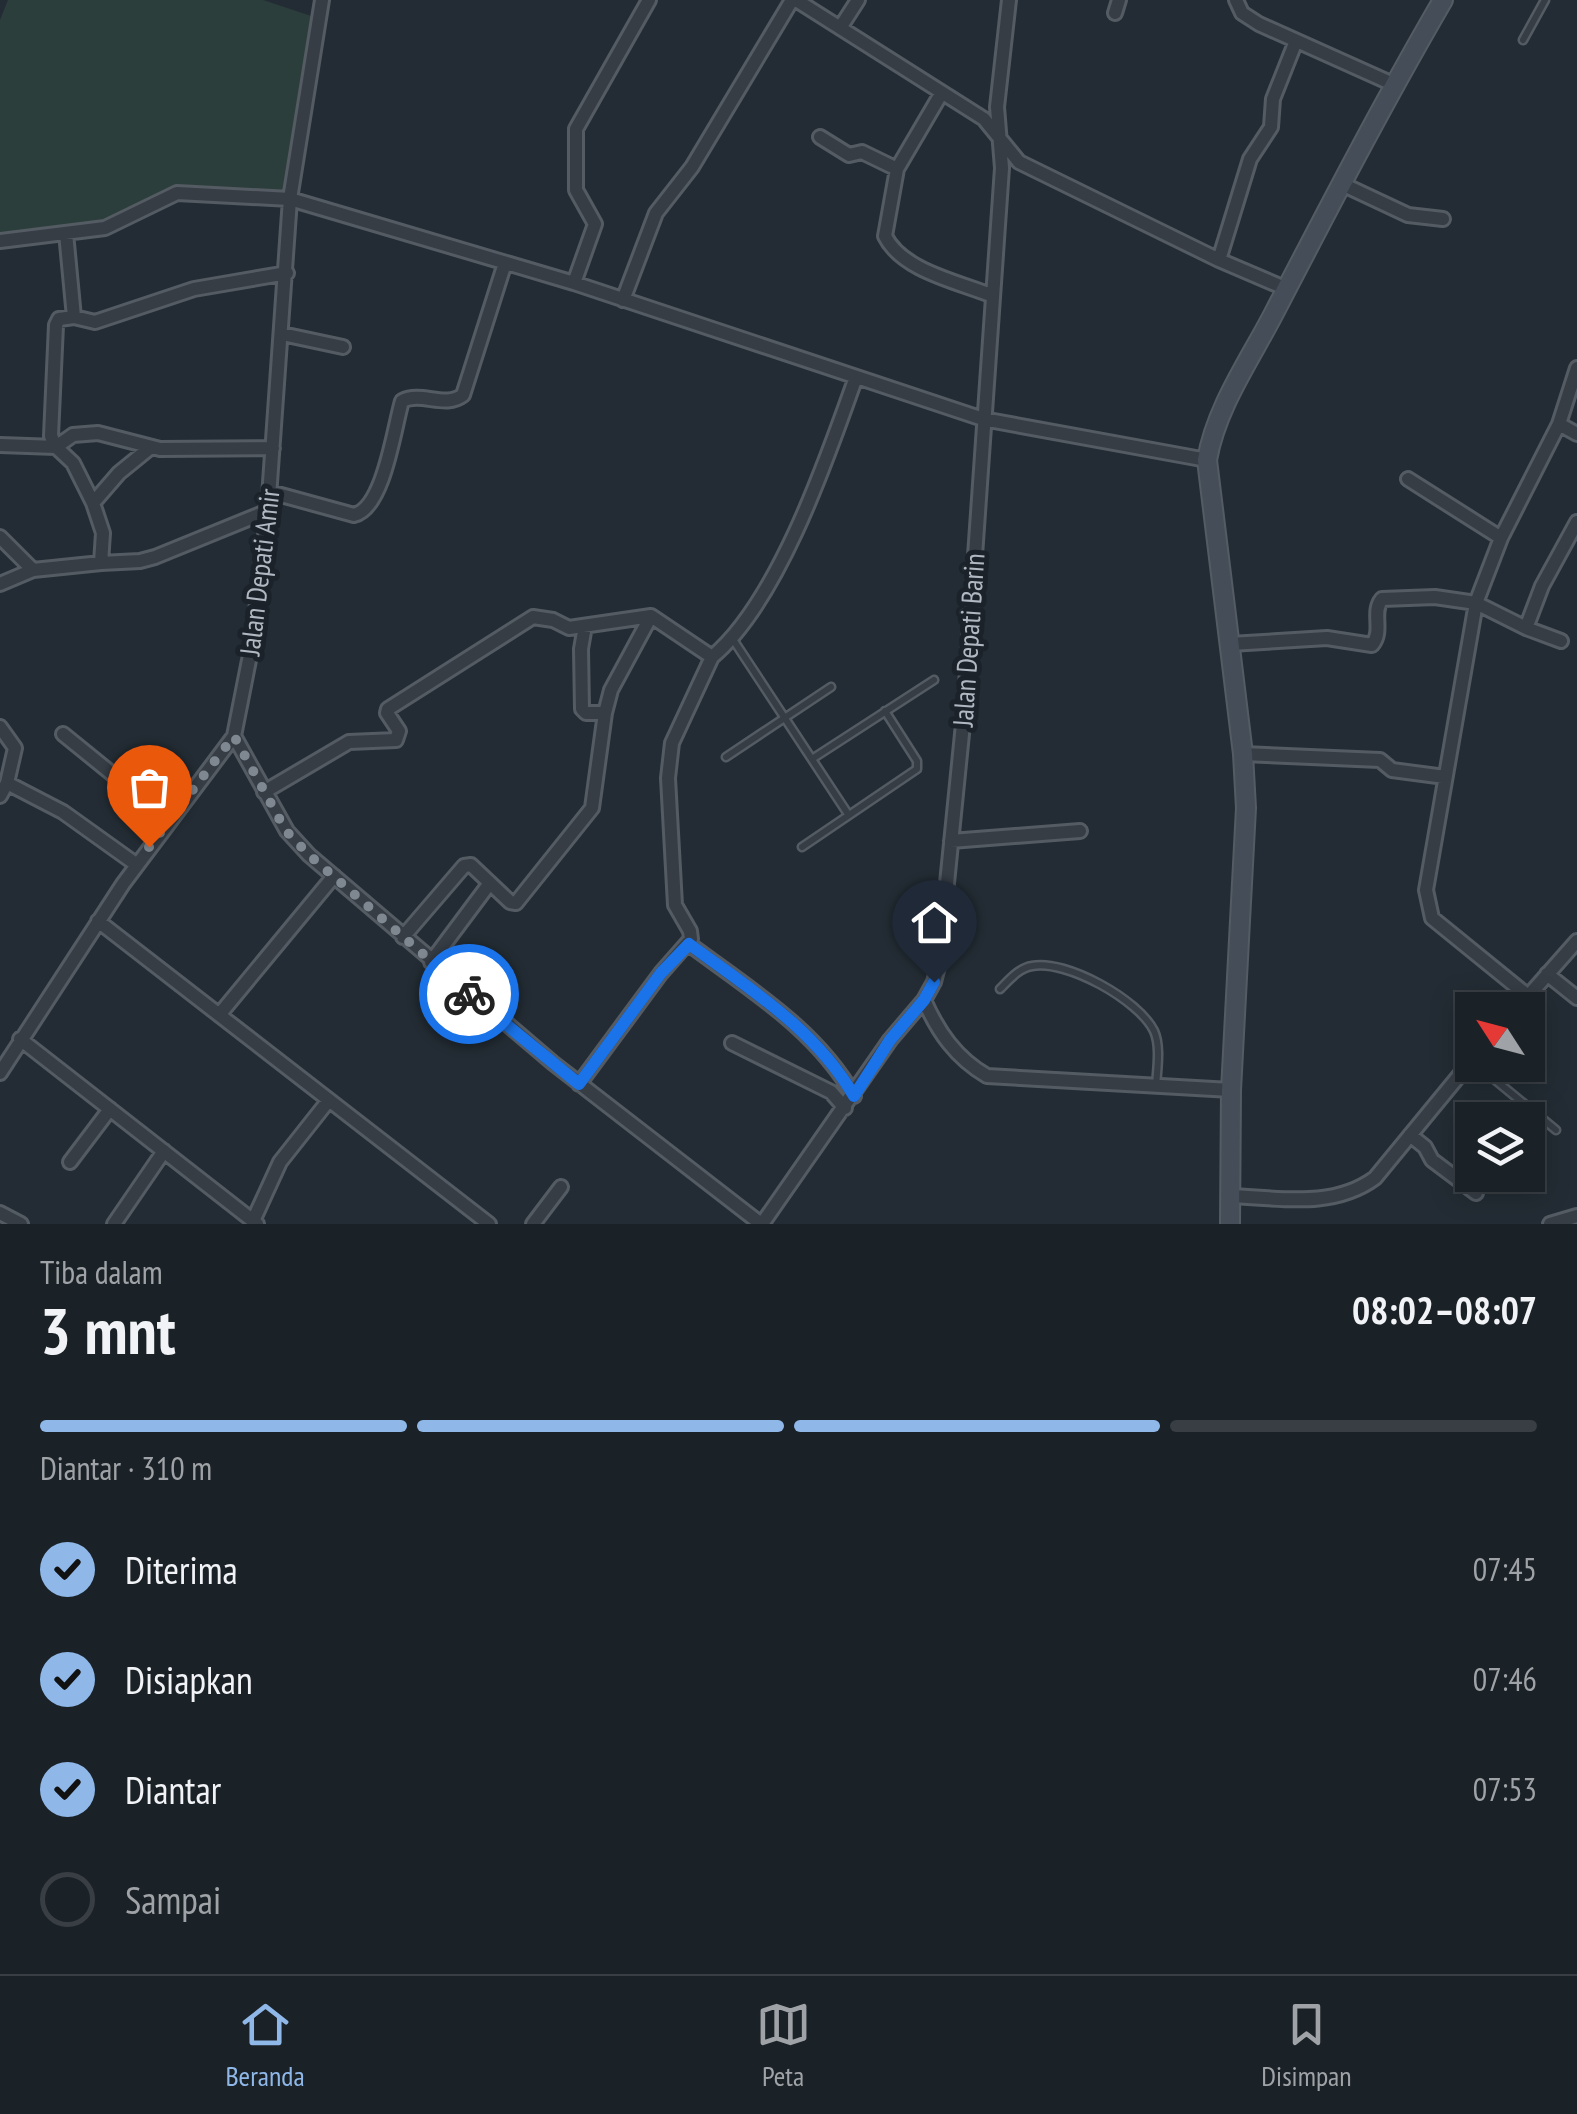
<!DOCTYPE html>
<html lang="id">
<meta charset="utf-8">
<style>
:root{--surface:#1a2127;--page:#23292f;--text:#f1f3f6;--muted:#9fa3a7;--line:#383e44;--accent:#8fb8e9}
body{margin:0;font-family:"PT Sans Narrow",sans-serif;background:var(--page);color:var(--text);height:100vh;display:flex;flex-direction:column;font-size:38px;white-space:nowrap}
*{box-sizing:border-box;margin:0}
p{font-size:32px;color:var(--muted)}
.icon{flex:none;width:55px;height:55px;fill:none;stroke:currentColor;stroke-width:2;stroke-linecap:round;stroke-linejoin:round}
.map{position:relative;height:1224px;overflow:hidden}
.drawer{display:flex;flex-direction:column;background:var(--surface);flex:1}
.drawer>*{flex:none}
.needle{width:65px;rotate:306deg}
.fabs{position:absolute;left:1455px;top:992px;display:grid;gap:20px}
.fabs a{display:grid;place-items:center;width:90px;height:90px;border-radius:0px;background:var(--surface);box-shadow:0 5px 25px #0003,0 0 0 2px var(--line);font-size:50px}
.pin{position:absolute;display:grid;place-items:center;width:85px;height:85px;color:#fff;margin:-102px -42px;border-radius:50% 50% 50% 0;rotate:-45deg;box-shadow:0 0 10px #0007}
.pin .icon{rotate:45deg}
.courier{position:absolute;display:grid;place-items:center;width:100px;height:100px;margin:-50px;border:8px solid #1a73e8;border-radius:50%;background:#fff;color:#222;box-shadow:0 2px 12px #0007}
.summary em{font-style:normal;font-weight:600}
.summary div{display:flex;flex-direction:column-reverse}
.summary{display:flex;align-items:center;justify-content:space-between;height:170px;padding:0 40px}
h1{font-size:65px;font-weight:600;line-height:75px}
.bar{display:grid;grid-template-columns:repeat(4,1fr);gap:15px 10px;align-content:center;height:120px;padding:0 40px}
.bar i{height:12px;border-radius:8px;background:var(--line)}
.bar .current{background:var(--accent)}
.bar p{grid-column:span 4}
ol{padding:0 40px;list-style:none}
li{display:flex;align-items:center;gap:30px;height:110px}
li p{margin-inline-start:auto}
li .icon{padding:10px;border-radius:50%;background:var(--accent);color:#111;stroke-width:4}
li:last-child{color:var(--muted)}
li i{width:55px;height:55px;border:5px solid var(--line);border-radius:50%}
.tab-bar{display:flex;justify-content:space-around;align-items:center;height:140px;border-top:2px solid var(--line);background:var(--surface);font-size:28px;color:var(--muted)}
.tab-bar a{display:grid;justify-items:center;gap:5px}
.tab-bar .current{color:var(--accent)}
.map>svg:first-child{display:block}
.green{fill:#2c3e3c}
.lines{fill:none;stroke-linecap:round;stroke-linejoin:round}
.service-casing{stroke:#545b63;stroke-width:11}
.minor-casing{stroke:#545b63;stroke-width:18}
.secondary-casing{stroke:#545b63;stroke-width:22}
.service{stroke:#363d45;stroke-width:6}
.minor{stroke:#363d45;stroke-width:12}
.secondary{stroke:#454d58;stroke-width:18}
.done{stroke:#7f8790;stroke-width:10;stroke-dasharray:0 18}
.route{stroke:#1a73e8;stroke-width:12}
.labels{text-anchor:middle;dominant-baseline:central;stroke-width:10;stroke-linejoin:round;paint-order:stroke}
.street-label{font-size:28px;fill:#b1b8c2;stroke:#1b222a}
</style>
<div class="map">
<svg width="1577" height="1224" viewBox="0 0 1577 1224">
<rect width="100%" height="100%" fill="#232c34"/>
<path class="green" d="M8,0H263L317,18L292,192L223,190L183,193L105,227L0,240V20Z"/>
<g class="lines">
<g class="service-casing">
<path id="service" d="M1523,40L1545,0
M732,638L848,814
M726,757L831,687
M812,759L934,680
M802,847L917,769V761L885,711
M1000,989C1009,980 1019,968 1032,966C1066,959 1139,1000 1154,1031C1161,1046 1157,1070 1156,1086
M1477,1065L1556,1130"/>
</g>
<g class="minor-casing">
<path id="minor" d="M796,0L984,119L1019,162L1219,260L1287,289
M1236,0L1242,13L1259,24L1395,85
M1115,13L1119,0
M840,28L858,0
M941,94L897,169L885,236C902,271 959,282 993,296
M820,137L849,155L862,152L897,169
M1342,184L1408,215L1443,219
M66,233L74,317
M0,241L105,228L177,193L290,199L574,283L983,419L1207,460
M1219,260L1250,159L1271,127L1273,99L1296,41
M574,283L595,224L576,190V129L649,0
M623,300L656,213L692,167L792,0
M282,334L343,347
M1559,424L1577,434
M0,445L56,447L73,435L98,433L160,449L273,448
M1408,479L1501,538
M270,492L354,515C384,508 394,428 402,401C422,391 445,409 463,395L505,263
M93,503L73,463L56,447L51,436L56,325L59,319L74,317L95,322L194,289L287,273
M0,537L33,570
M101,563L140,561L155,557L268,511
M0,584L33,570L101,563L103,533L93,503L119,473L151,447
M1526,628L1561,641
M1230,644L1327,638L1372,645C1384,631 1371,612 1382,599L1435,597L1476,603L1526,628L1542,586L1577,522
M712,657C778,602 827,459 856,377
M605,713L611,690L651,616
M0,727L15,748L7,783L63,812L137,865
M63,734L169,820
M234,736L287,831L309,855L553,1063L761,1224
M1243,754L1380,760L1392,770L1445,777
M264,792L349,742L396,740L399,731L387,713L388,709L533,617L553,620L569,628L651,616L712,657L672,743L668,778L675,905L690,931L691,939L661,973L579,1084
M0,796L7,783
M951,841L1080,831
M98,921L489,1224
M403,937L464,866L471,865L490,883
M689,944C749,989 816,1029 854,1096
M431,962L490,883L510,902L516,903L592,808L605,713H586L582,709L581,649L585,626
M1547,974L1577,998
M1528,996L1432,918L1426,890L1476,603L1501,538L1559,424L1577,368
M924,1000C938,1032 956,1058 987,1076L1231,1090
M1516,1010L1577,941
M219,1015L334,876
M20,1039L257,1224
M732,1043L831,1092L845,1108
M0,1073L123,884L234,736L252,645L268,511L290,199L322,0
M1410,1135L1425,1147L1432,1160L1476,1193
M70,1162L110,1109
M1230,1196C1279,1198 1333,1209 1375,1178L1472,1060
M0,1213L21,1224
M253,1221L280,1162L329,1100
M114,1224L164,1151
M533,1224L561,1187
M762,1224L890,1040L924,1000L934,982L939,963L964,714L1002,168L997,107L1009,0
M1550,1224L1577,1216"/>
</g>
<g class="secondary-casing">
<path id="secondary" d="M1230,1224L1231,1090L1246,808L1243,754L1207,460C1216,408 1249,361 1273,315C1328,209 1383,103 1443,0"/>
</g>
<use href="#service" class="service"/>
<use href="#minor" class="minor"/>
<use href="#secondary" class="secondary"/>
</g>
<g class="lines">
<path class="done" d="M149,847L234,736L286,831L309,855L469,994"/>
<path class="route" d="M469,994L579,1084L661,973L689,944C750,989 815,1029 854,1096L890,1040L924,1000L934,982"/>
</g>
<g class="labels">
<g class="street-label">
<text transform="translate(259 572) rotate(-83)">Jalan Depati Amir</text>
<text transform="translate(968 640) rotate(-86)">Jalan Depati Barin</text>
</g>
</g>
</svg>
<div class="fabs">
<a><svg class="needle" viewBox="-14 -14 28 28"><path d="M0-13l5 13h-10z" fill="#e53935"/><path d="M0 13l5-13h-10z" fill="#9fa3a7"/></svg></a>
<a><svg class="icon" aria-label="layers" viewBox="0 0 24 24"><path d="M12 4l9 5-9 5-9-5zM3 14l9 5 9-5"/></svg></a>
</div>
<div class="pin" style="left:149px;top:847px;background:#ea580c"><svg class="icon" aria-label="bag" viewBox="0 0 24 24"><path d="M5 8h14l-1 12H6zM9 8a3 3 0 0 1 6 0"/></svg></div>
<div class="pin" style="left:934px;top:982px;background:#1f2937"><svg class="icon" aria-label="home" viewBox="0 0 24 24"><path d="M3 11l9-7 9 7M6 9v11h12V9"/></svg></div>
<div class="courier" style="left:469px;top:994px"><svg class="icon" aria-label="bike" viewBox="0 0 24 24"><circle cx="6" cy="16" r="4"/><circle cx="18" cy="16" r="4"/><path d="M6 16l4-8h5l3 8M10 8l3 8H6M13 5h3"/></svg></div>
</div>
<section class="drawer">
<div class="summary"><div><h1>3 mnt</h1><p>Tiba dalam</p></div><em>08:02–08:07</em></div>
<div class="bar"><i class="current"></i><i class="current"></i><i class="current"></i><i></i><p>Diantar · 310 m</p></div>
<ol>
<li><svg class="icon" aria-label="check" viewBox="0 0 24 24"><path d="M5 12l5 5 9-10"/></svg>Diterima<p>07:45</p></li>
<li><svg class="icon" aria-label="check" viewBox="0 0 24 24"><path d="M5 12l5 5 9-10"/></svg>Disiapkan<p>07:46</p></li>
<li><svg class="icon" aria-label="check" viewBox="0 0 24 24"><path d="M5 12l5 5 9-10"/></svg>Diantar<p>07:53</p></li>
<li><i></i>Sampai</li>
</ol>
</section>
<nav class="tab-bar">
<a class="current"><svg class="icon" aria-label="home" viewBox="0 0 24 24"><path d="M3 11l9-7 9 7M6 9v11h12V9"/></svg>Beranda</a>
<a><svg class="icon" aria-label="map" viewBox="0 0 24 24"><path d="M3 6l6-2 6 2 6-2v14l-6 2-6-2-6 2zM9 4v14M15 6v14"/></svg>Peta</a>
<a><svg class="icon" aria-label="saved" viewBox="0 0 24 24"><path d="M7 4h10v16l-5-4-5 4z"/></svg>Disimpan</a>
</nav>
